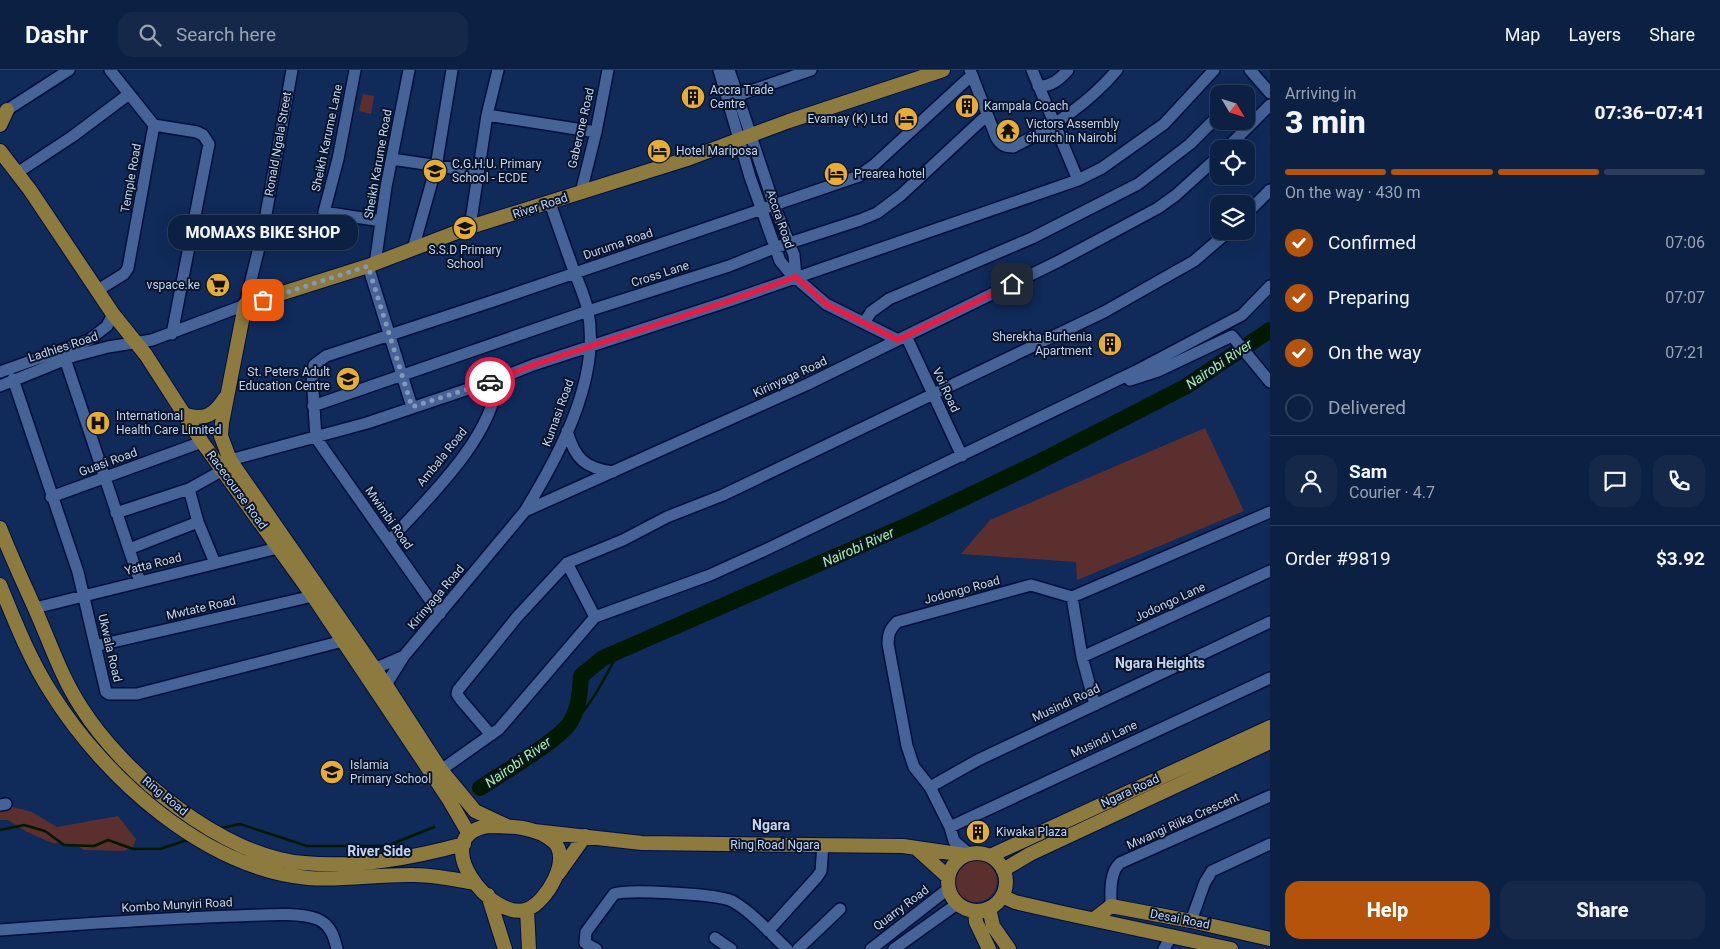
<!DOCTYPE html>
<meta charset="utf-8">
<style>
:root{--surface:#0c2043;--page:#15284a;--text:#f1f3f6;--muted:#9aa3b2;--line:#2c3e5c;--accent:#b45309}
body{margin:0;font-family:Roboto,sans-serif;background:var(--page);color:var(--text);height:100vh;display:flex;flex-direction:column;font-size:19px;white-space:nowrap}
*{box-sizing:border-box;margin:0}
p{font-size:16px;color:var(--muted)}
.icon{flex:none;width:28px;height:28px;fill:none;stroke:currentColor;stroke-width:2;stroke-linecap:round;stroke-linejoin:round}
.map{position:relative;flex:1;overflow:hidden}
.side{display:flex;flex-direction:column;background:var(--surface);width:450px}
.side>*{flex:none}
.needle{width:32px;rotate:128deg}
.buttons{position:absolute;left:1210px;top:15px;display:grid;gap:10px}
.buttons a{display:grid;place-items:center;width:45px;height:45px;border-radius:10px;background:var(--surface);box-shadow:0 5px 20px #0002,0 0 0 1px var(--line);font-size:25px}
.pin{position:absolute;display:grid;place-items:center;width:42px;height:42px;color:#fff;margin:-21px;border-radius:10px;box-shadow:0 2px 8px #0006}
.courier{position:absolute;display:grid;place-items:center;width:50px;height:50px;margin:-25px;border:4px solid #e11d48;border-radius:50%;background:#fff;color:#222;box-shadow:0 1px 6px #0007}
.bubble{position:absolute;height:35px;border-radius:15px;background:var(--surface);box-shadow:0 5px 20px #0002,0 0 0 1px var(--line);font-size:16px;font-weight:800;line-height:35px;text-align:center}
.headline em{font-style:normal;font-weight:800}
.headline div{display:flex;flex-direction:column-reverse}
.headline{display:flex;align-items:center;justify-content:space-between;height:85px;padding:0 15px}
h1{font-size:32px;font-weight:800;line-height:38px}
.bar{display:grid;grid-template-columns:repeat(4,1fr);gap:8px 5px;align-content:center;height:60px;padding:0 15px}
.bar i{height:6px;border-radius:4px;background:var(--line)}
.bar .selected{background:var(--accent)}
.bar p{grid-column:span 4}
.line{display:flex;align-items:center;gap:12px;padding:0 15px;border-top:1px solid var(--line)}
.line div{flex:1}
.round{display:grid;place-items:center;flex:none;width:52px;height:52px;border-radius:15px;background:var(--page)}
ol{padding:0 15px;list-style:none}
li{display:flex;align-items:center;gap:15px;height:55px}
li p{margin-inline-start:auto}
li .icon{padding:5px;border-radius:50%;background:var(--accent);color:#fff;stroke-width:4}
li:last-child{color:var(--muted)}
li i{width:28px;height:28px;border:2px solid var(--line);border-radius:50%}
.button{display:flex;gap:10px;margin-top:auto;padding:10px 15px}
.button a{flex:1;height:58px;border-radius:15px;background:var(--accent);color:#fff;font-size:20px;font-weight:800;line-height:58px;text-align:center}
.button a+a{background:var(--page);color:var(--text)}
header{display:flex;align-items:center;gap:30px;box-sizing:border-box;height:70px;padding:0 25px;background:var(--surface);border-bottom:1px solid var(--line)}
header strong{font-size:24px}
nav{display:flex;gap:28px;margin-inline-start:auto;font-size:18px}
.search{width:350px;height:45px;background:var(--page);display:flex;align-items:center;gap:12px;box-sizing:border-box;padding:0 18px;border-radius:15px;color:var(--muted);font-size:19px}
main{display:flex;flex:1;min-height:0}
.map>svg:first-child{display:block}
.green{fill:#5c2f2f}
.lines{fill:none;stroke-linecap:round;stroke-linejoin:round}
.stream{stroke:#001900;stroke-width:2.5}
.river{stroke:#001900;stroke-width:16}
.minor-casing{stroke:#000f3d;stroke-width:14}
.major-casing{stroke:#000f3d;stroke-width:16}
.minor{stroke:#456397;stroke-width:11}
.major{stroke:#8d7a3e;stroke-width:14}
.done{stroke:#8498bc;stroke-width:5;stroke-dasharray:0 9}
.route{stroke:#e11d48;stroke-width:6}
.labels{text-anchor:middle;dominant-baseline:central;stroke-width:4;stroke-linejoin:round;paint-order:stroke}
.poi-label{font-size:12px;fill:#c2d4f1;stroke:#091429;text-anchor:start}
.street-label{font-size:12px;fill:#c2d4f1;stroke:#091429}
.water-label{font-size:14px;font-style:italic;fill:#a7f29b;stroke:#091429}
.neighbourhood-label{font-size:14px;font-weight:bold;fill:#c2d4f1;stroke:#091429}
</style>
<header>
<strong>Dashr</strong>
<div class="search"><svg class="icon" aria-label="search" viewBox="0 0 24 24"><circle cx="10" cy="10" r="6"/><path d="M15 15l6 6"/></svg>Search here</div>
<nav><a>Map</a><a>Layers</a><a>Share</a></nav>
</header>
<main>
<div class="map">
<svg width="1270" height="879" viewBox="0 0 1270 879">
<rect width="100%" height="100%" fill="#102a59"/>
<path class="green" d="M363,24L374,26L371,44L359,41Z
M1205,358L1244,441L1077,510L1076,492L961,484L990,450Z
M13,737L32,742L57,757L118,746L136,769L133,778L123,781L84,780L75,774L52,773L27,762L8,750H0V739Z
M955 811a21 21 0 1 1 42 0a21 21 0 1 1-42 0Z"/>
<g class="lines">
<path class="stream" d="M570,654C590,640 607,603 619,581
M221,758L240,754L307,776H387L434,757
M0,760L24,755L45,761L64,775L94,776L108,770L133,779H160L190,769"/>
<path class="river" d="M480,718C499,705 562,669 571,651C579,637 580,623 581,606L603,588L912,453L1037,393L1185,317L1270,260"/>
<g class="minor-casing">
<path id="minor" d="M355,0L338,89L324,142L381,151
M719,0L750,107L780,191L789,202L826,234L898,270
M729,0L774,135L794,185L796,207
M970,0L996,67C1000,74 1004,77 1013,77C1052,58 1089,33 1117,0
M1032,0L1078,110
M1250,0L1270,23
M1038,16C1051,17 1060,9 1068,0
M736,26L811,0
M7,40L69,0
M487,45L596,62
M154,55L197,62L203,65L209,74L172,264
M1226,79L1270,35
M392,89L478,102
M17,103L73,66L129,24
M581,122L596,62L608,0
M1246,144L1270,120
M470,157L487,45L498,0
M413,179L436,97L452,0
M375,194L386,117L409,0
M368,196L412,337
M98,220L124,204L128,198L154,55L110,0
M864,253L871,242L889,229L1032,168L1138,114L1190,74L1219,45
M906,266L962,386
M65,289L140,512
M0,302L89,270L107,256L113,244
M13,309L78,502L106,622L109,624H137L343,571
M1130,310L1158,301L1232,266L1270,312
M0,316L74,286L108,277L152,270L245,235L263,161L292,0
M313,336L588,241L729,196L774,178L860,150L877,143L901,125L986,46
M567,361C575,389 585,398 613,402
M230,390L367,353L498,309L533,295L726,232L1078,110L1102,98L1164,54L1214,0
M189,419L198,452L215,493
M51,427L202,372
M525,441C559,385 601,309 588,241C585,227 579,214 574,201C566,179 558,156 550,133
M116,443L189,419L223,400
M389,471C428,428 492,369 498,309
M129,479L198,452
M567,493L595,547L710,505L763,481L1136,301L1242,245L1270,216
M1072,527L1082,587L1095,635
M35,538L278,478
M440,544L316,368L312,304L314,295L326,286L496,230L859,106L874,95L972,5
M95,576L313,526
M1082,587L1270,501
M367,602L404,586
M382,621L404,586L525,441L808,314L1059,191L1158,138L1176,125L1219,86
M491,665L461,630L457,624L458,620L517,547L567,493L623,470L667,447L723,425L1104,242L1194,191L1229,161
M441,700L499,659L595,547
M930,717L978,690L1270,552
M0,735L6,734
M950,757L1270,608
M968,783L954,771L950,757L930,717L914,697L907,676L888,574C888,564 890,559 897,552L1031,515L1072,527L1270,442
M1111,836C1111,823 1109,803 1120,793L1270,726
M1191,851L1205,812L1212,801L1270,774
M0,860C78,854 155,849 233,846C255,846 297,841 317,849C330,854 334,866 337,879
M768,861L817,807L821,801L823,775
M715,868L731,879
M596,879L585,873L586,862L614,824C627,819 718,824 732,831C752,842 770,863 787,879
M798,879L840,839
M871,879L948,819
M894,879L957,834
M1164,879L1172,865"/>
</g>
<g class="major-casing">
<path id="major" d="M0,55L7,40
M0,81L30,120L113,244L146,285L202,372L313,526L448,728L469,764
M186,345C205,351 215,344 225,328
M0,458C12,489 26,518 39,548C52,578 63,610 81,637C123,704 223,787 304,793C358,798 412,788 464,774
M0,515C15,552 30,590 52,624C105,708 204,798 308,808C344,811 378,804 414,805C434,805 454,809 474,813
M488,756C509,756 537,756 554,772C572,789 546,832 528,839C492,854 425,766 488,756Z
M507,756L475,741L441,700L386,615L230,390L221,366L222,353L245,235L368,196L470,157L690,88L789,51L943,0
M534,761L642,773L903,776L965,785
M916,778L948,807
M948 812a29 29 0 1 1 58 0a29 29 0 1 1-58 0Z
M990,786L1270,657
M1003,800L1030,784L1270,672
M558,804L585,766
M488,825L505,879
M1002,826L1015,832L1063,843L1231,879
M989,838L993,856L1009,879
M527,840L529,879
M975,841L976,852L989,879
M1094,849L1111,836L1191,851L1270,869"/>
</g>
<use href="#minor" class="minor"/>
<use href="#major" class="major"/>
</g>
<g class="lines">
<path class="done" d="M263,230L368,196L412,337L490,312"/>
<path class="route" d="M490,312L533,295L726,232L796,207L826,234L898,270L1012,214"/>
</g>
<defs>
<g id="building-disc" transform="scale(1.25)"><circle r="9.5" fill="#e6ad36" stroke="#091429"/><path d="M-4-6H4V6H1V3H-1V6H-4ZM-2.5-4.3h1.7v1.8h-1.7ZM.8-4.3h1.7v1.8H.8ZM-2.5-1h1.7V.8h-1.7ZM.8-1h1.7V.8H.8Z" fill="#111"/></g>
<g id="hotel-disc" transform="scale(1.25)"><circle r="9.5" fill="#e6ad36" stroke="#091429"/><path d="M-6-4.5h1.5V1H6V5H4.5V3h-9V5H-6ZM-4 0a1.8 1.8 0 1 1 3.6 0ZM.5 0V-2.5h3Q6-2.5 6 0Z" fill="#111"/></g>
<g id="temple-disc" transform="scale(1.25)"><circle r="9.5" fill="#e6ad36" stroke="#091429"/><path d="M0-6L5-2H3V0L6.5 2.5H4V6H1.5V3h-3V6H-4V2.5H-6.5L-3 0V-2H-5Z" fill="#111"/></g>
<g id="school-disc" transform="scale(1.25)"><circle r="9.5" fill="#e6ad36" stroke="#091429"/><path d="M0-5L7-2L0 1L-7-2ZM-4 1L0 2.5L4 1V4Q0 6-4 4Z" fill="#111"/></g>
<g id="supermarket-disc" transform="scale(1.25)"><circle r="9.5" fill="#e6ad36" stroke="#091429"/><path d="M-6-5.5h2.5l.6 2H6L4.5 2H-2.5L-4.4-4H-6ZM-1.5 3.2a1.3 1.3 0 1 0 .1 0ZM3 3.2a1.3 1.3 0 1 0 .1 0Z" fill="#111"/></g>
<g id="hospital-disc" transform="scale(1.25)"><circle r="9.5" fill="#e6ad36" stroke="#091429"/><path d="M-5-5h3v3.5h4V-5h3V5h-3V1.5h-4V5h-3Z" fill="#111"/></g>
</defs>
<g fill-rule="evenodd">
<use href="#building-disc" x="693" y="27"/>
<use href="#building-disc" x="967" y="36"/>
<use href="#hotel-disc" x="906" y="49"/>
<use href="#temple-disc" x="1008" y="61"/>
<use href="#hotel-disc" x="659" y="81"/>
<use href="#school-disc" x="435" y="101"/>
<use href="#hotel-disc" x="836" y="104"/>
<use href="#school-disc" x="465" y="158"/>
<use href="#supermarket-disc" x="218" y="215"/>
<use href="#building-disc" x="1110" y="274"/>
<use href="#school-disc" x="348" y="309"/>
<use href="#hospital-disc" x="98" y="353"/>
<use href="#school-disc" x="332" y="702"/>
<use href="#building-disc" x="978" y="762"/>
</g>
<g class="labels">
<g class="poi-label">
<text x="710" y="20">Accra Trade<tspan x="710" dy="14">Centre</tspan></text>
<text x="984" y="36">Kampala Coach</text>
<text x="888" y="49" text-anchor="end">Evamay (K) Ltd</text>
<text x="1026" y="54">Victors Assembly<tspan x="1026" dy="14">church in Nairobi</tspan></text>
<text x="676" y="81">Hotel Mariposa</text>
<text x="452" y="94">C.G.H.U. Primary<tspan x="452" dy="14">School - ECDE</tspan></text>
<text x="854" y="104">Prearea hotel</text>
<text x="465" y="180" text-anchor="middle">S.S.D Primary<tspan x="465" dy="14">School</tspan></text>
<text x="200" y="215" text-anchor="end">vspace.ke</text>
<text x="1092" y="267" text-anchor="end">Sherekha Burhenia<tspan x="1092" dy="14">Apartment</tspan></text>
<text x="330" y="302" text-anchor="end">St. Peters Adult<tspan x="330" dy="14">Education Centre</tspan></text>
<text x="116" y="346">International<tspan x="116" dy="14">Health Care Limited</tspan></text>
<text x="350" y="695">Islamia<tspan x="350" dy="14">Primary School</tspan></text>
<text x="996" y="762">Kiwaka Plaza</text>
</g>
<g class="street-label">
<text transform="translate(581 58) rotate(-77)">Gaberone Road</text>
<text transform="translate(327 68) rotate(-78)">Sheikh Karume Lane</text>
<text transform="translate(278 74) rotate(-80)">Ronald Ngala Street</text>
<text transform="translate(378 94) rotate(-80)">Sheikh Karume Road</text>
<text transform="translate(131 108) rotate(-80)">Temple Road</text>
<text transform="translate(540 136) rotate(-18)">River Road</text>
<text transform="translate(780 149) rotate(71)">Accra Road</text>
<text transform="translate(618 174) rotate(-19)">Duruma Road</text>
<text transform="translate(660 204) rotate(-18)">Cross Lane</text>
<text transform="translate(63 277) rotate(-18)">Ladhies Road</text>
<text transform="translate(790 307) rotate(-25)">Kirinyaga Road</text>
<text transform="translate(946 320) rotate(65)">Voi Road</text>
<text transform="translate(558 343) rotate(-70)">Kumasi Road</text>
<text transform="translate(442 387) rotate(-51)">Ambala Road</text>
<text transform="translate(108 392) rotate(-20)">Guasi Road</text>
<text transform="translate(237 420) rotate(54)">Racecourse Road</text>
<text transform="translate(389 448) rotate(55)">Mwimbi Road</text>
<text transform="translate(153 494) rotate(-14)">Yatta Road</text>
<text transform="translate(962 520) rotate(-15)">Jodongo Road</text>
<text transform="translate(436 527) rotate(-50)">Kirinyaga Road</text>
<text transform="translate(1170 532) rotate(-25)">Jodongo Lane</text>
<text transform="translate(201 538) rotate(-13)">Mwtate Road</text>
<text transform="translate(110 578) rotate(77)">Ukwala Road</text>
<text transform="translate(1066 633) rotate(-25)">Musindi Road</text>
<text transform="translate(1104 669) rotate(-25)">Musindi Lane</text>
<text transform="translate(1130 721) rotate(-25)">Ngara Road</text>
<text transform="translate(165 726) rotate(39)">Ring Road</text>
<text transform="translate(1183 751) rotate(-24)">Mwangi Riika Crescent</text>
<text x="775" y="775">Ring Road Ngara</text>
<text transform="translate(177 835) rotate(-3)">Kombo Munyiri Road</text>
<text transform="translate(901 838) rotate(-37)">Quarry Road</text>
<text transform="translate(1180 849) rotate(11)">Desai Road</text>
</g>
<g class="water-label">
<text transform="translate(1219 294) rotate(-34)">Nairobi River</text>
<text transform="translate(858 477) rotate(-24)">Nairobi River</text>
<text transform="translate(518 692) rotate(-35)">Nairobi River</text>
</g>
<g class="neighbourhood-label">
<text x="1160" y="593">Ngara Heights</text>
<text x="771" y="755">Ngara</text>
<text x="379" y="781">River Side</text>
</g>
</g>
</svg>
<div class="buttons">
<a><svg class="needle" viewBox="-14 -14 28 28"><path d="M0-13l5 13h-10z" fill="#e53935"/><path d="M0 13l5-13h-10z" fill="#9aa3b2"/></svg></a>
<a><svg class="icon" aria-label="locate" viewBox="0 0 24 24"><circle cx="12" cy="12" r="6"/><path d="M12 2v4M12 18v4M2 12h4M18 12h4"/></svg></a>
<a><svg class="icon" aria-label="layers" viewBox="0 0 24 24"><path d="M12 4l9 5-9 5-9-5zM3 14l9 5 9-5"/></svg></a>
</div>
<div class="pin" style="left:263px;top:230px;background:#ea580c"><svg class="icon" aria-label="bag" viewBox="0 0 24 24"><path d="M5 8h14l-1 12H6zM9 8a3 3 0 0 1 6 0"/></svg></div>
<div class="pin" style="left:1012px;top:214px;background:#1f2937"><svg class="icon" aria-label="home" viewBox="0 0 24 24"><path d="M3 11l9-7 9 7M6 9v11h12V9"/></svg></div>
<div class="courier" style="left:490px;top:312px"><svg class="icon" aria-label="car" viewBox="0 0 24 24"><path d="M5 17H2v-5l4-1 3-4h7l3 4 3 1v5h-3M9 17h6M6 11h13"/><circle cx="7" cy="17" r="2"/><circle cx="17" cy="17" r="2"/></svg></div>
<div class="bubble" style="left:168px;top:145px;width:190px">MOMAXS BIKE SHOP</div>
</div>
<section class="side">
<div class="headline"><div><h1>3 min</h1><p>Arriving in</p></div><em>07:36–07:41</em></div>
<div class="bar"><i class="selected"></i><i class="selected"></i><i class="selected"></i><i></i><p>On the way · 430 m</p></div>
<ol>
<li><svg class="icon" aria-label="check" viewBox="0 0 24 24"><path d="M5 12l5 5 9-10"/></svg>Confirmed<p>07:06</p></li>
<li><svg class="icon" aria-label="check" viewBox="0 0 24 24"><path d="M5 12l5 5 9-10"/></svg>Preparing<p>07:07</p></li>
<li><svg class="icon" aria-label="check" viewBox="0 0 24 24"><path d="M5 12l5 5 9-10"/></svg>On the way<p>07:21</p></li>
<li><i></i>Delivered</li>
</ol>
<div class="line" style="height:90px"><a class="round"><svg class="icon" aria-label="person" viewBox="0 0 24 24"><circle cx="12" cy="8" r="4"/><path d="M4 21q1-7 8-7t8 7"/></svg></a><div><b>Sam</b><p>Courier · 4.7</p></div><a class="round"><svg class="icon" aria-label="chat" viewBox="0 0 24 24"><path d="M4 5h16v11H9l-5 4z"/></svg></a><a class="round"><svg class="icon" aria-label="phone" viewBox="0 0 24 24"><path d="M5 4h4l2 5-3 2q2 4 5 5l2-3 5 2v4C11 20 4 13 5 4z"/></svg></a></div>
<div class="line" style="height:65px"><div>Order #9819</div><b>$3.92</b></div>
<div class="button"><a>Help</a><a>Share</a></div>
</section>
</main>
